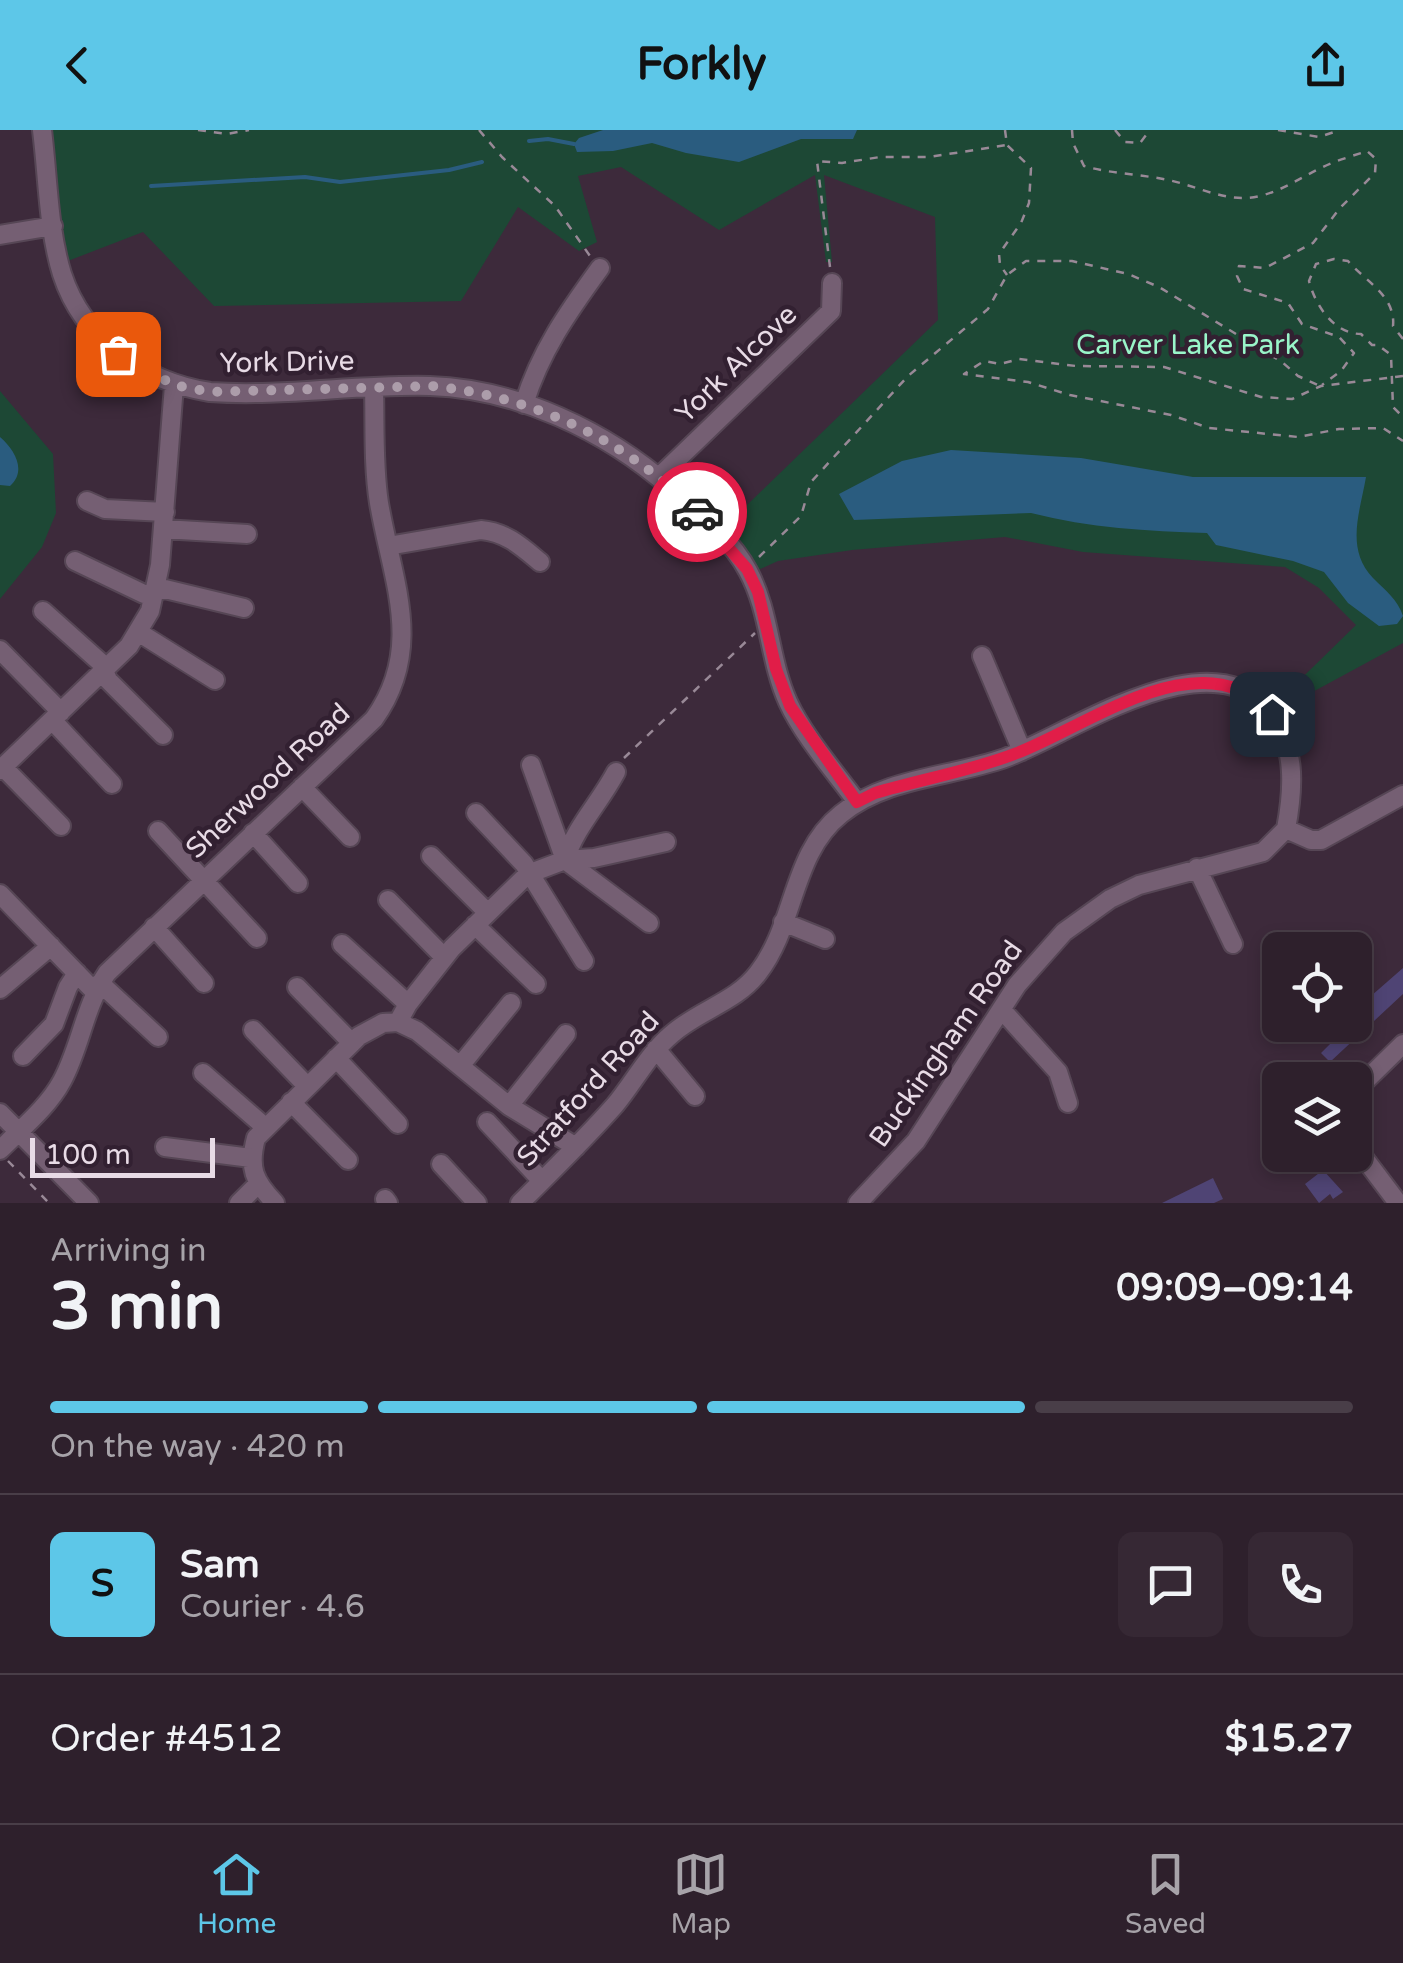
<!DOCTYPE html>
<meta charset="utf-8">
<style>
:root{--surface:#2e202c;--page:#362834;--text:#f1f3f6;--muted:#a7a3a9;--line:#493e48;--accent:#5dc7e8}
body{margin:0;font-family:"Varela Round",sans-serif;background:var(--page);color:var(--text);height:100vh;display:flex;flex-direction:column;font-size:38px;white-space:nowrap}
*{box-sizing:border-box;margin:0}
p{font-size:32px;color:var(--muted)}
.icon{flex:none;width:55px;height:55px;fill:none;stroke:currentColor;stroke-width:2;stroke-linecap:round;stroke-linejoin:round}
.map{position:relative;height:1073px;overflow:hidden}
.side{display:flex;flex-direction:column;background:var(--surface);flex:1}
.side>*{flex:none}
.controls{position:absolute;left:1262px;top:802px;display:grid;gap:20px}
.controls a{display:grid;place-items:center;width:110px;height:110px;border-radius:15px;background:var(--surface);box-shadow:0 5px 15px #0003,0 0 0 2px var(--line);font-size:50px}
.scale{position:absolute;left:30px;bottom:25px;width:185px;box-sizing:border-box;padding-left:10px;border:5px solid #e8dbe6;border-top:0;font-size:28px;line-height:35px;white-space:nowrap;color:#e8dbe6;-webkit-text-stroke:8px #322031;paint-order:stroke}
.pin{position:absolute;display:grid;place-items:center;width:85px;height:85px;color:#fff;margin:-42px;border-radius:20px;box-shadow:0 5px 15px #0006}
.courier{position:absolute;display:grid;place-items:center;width:100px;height:100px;margin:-50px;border:8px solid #e11d48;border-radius:50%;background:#fff;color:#222;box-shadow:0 2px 12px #0007}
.summary em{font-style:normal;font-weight:800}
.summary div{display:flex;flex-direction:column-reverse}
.summary{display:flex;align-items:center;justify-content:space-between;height:170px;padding:0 50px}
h1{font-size:65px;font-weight:800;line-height:75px}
.bar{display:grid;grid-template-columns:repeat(4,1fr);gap:15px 10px;align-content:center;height:120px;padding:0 50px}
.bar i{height:12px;border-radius:8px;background:var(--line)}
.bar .selected{background:var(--accent)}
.bar p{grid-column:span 4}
.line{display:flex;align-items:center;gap:25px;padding:0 50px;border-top:2px solid var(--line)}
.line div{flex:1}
.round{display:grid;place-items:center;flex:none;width:105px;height:105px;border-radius:15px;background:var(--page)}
header{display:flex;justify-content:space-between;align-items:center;height:130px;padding:0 50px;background:var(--accent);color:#111;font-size:45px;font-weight:800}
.dock{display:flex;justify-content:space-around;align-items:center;height:140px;border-top:2px solid var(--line);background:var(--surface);font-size:28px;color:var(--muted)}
.dock a{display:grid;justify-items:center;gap:5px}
.dock .selected{color:var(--accent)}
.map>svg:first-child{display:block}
.green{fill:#1d4835}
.water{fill:#2a5c7f}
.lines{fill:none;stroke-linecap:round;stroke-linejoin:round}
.stream{stroke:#2a5c7f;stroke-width:4}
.building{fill:#4f4474}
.minor-casing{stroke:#564655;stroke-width:22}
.path{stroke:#998997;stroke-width:2.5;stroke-dasharray:8 8;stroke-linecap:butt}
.minor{stroke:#755f73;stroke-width:18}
.done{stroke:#ac9daa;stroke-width:10;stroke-dasharray:0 18}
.route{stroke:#e11d48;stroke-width:12}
.labels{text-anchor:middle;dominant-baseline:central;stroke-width:9;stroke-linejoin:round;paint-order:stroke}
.park-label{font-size:28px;fill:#99f5c9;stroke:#322031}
.street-label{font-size:28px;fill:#e8dbe6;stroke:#322031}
</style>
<header><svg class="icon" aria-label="back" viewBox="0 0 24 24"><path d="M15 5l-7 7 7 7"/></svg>Forkly<svg class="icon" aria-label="share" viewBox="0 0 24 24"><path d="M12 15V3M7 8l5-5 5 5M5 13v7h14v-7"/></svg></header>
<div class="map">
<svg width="1403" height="1073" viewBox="0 0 1403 1073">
<rect width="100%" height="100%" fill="#3d2a3b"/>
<path class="green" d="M42,0H1403V513L1272,584L1269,580L1356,495L1319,458L1285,437L1083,422L1005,407L852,420L778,431L749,444L718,403L938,190L935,87L824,45L832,132H826L815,45L719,100L621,37L578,46L597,112L579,121L518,77L461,171L214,176L143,102L60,134Z
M0,261L53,324L56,383L42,417L0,469Z"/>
<path class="water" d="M603,0H857L853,9H801L739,32L686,23L652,13L613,21L577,22L574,14L579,8Z
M0,307C15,320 27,341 10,356L0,355Z
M951,320L1081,328L1193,347H1366C1360,382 1345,419 1373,448C1385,460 1398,470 1403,486L1397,494L1379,496L1348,473L1324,442L1293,431L1216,415L1207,403C1148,401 1089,398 1031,383L854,390L839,364L902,331Z"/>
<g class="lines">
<path class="stream" d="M529,11L548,9L574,14
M151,56L305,47L340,52L449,40L482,32"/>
</g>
<path class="building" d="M1403,838V864L1330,932L1321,923L1333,911L1328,906L1340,895H1355V880Z
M1312,935L1323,940L1320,947L1328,950H1289L1294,936L1309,942Z
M1323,1040L1343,1062L1333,1069L1330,1064L1319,1073L1305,1054Z
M1213,1048L1223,1069L1214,1073H1162Z"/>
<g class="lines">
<g class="minor-casing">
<path id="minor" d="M42,0C48,47 48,99 62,144C83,209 144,252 210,262C283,267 357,254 430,256C518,259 606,301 671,358C698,382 731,409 748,441C770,481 769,530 788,572C803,605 835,642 857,672
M0,105L53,96
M524,274C540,222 568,182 600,138
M659,347L831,181L832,153
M87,371L105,379L165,382
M163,399L247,404
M388,416L481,400C506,402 522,417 540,432
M75,431L144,464L165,459L244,478
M43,481L100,532L108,550L163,605
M138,502L215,550
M0,520L61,582
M982,526L1022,621
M52,590L112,654
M531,635L565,730L649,793
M3,637L61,696
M0,640L129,516L150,481L160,435L174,255
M616,642C599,674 576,696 565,730L594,728L666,712
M302,657L350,707
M476,683L524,734L584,831
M158,701L257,808
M253,703L298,753
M431,726L488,783
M1197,738L1233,814
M0,764L94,861
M388,770L444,827
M783,792L825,809
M475,795L536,854
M154,797L204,853
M342,814L408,874
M100,853L158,907
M297,857L352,913
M0,859L51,816
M1002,880L1058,942L1068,973
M398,892L408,874L452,818L528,744L565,730
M253,900L307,956
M656,919L695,966
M23,926L54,894L68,857L77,843
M336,928L398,994
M460,936L511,873
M203,943L265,997
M1355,961L1403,914
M291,972L348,1030
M509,976L566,904
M0,983L89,1073
M487,992L542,1051
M1355,1016L1398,1073
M165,1017L251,1028
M0,1020C22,998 48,977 62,951C81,916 84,877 107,843L374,589C425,518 392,450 379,373C373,335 375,295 374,257
M441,1034L477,1073
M385,1069L388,1073
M239,1073L258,1054
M275,1073C254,1051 248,1038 256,1008L359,906L383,893L398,892L417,901L509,976L576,1017
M520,1073C552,1041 585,1009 615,975C634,952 649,923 672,904C699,880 736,872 758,843C796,794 791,724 841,684C886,647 952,647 1005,628C1073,603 1217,499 1275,588C1296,621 1293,662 1286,699
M858,1073L916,1011L1017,855L1064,802L1110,769L1139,755L1263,722L1286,699L1311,710H1321L1403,665"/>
</g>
<path class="path" d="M198,0L227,4L249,0
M479,0L502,27L555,76L590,126
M1005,0L1007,15L1031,38L1029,73L1021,93L999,124L1000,135L1007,145
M1072,0L1073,13L1084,36C1112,44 1140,44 1168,50C1198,56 1228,74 1260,66C1284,60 1301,47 1323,37C1337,30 1353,26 1367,21L1376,29L1375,43L1340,78L1313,113L1265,138L1239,136L1237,146L1243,159L1288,173L1302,194L1339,207L1354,223L1341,241L1322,255
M1115,0L1125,12L1140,13L1150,0
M1278,0L1319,7L1340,0
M830,137L817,31L842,33L880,27H929L1007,15
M1403,209L1393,196C1396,166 1365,151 1348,131L1334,129L1316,134L1309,151C1315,175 1334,204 1361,204L1372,215H1378L1391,225L1393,277L1403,287
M1403,246L1321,256L1292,269L1261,267L1164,237L1076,236L1019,229L1000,234L984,231L964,244L1028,252L1070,265L1171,285L1209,298L1298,307L1339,299L1383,298L1403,311
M759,427L801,386L811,352L908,246L988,179L1007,145L1026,131H1072L1128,144L1159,157L1282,232L1298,246L1320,256
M624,628L755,503
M8,1031L49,1073"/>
<use href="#minor" class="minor"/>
</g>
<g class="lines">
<path class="done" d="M118,224L174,255L210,262L432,256C535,267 624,309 697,382"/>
<path class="route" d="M697,382L747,439L758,462L776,539L790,576L857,672L875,663C922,649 971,641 1017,623C1088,596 1204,506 1272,584"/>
</g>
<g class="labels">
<g class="park-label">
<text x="1188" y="215">Carver Lake Park</text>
</g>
<g class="street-label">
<text transform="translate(287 232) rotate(-1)">York Drive</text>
<text transform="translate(736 234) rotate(-44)">York Alcove</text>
<text transform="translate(268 651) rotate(-43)">Sherwood Road</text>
<text transform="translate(946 914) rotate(-55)">Buckingham Road</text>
<text transform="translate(588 959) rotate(-48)">Stratford Road</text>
</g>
</g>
</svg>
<div class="controls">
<a><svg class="icon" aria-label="locate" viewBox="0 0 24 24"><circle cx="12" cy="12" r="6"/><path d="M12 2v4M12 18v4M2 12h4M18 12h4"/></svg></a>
<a><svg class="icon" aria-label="layers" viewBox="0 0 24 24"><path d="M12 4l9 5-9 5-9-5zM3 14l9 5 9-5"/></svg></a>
</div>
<div class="scale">100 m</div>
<div class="pin" style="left:118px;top:224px;background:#ea580c"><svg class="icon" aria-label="bag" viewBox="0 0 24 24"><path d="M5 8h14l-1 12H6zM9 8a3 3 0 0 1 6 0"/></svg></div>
<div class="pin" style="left:1272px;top:584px;background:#1f2937"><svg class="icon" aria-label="home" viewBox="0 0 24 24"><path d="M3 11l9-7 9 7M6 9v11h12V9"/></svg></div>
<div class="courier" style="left:697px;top:382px"><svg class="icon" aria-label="car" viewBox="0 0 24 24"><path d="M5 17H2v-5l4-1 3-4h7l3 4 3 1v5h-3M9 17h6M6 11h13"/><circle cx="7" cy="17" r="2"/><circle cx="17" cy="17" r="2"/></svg></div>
</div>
<section class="side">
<div class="summary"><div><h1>3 min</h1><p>Arriving in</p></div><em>09:09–09:14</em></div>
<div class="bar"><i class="selected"></i><i class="selected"></i><i class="selected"></i><i></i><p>On the way · 420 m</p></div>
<div class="line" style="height:180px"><b class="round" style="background:var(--accent);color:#111">S</b><div><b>Sam</b><p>Courier · 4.6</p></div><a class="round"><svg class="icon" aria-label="chat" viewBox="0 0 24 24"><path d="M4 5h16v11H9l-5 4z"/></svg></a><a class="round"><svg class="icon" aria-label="phone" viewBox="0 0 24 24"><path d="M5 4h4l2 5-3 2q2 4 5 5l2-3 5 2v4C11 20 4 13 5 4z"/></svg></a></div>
<div class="line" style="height:130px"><div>Order #4512</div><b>$15.27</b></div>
</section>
<nav class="dock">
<a class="selected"><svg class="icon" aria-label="home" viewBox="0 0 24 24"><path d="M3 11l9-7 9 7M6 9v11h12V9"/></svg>Home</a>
<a><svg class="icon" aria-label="map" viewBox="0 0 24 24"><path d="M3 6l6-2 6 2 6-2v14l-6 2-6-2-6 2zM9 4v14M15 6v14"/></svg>Map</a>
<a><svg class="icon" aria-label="saved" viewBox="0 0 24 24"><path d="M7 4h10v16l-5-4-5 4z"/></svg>Saved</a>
</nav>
